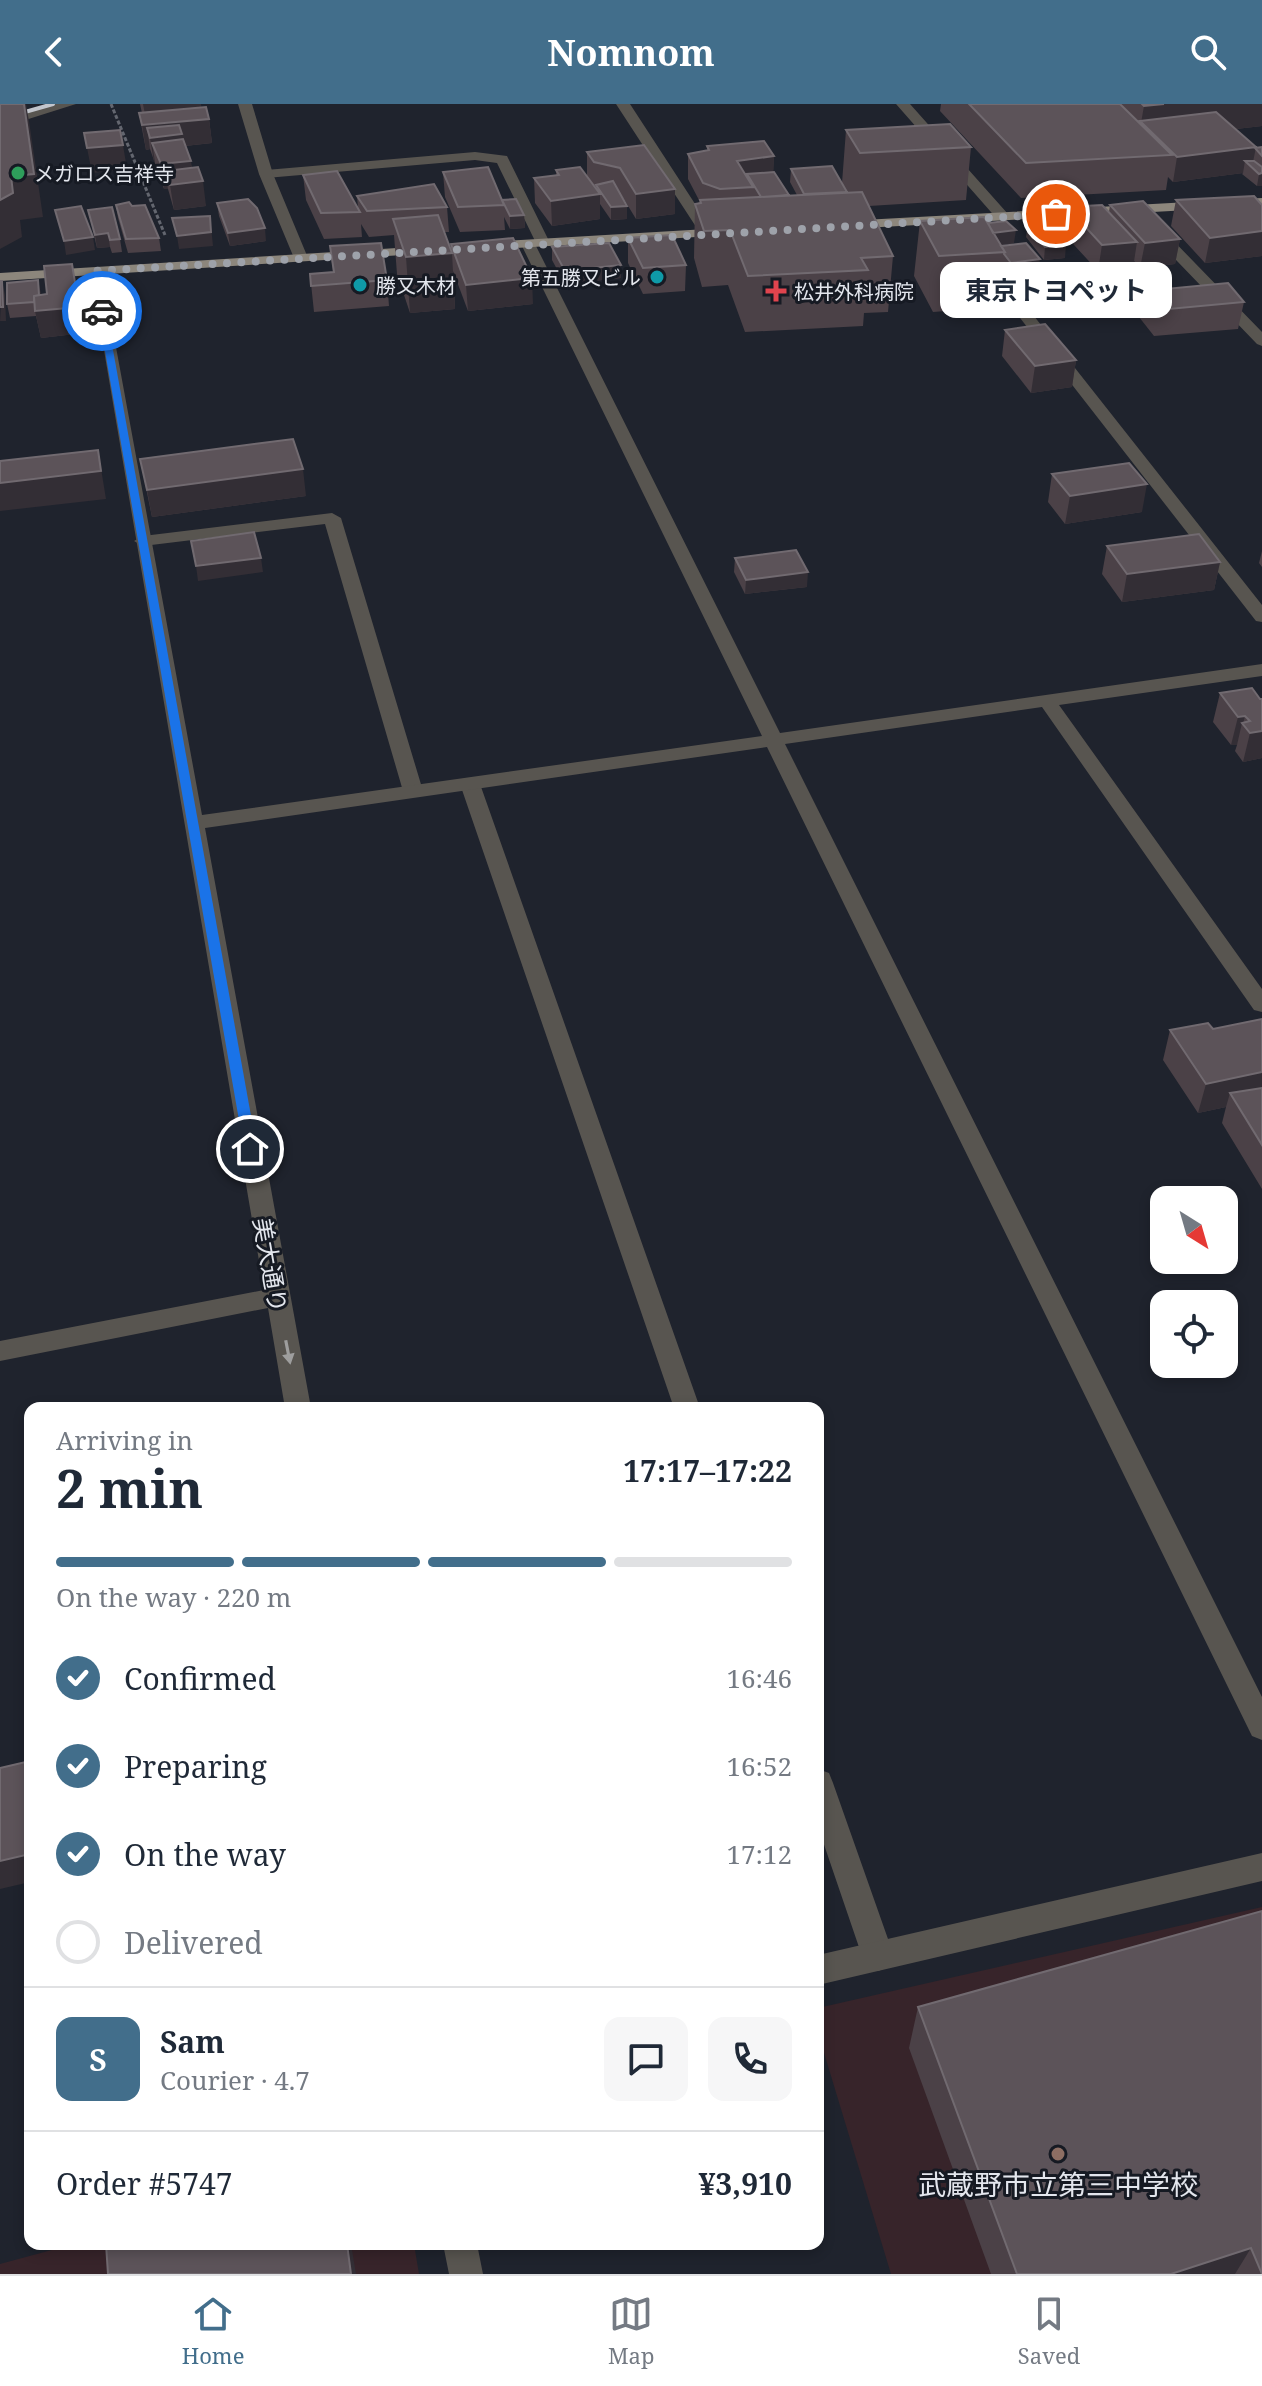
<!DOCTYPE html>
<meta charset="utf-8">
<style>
:root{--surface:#fff;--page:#f6f6f7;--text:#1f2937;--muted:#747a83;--line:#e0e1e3;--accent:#426e8b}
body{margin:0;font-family:"Noto Serif","Noto Sans JP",serif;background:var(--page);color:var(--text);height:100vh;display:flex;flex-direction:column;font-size:30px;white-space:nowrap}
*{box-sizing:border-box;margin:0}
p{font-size:26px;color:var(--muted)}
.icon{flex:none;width:44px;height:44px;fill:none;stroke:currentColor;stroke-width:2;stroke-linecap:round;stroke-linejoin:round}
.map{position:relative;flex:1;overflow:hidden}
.side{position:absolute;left:24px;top:1298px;width:800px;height:848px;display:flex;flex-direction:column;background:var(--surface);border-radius:16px;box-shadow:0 4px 12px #0003}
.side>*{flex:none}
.needle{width:52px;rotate:143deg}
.tools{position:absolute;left:1150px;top:1082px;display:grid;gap:16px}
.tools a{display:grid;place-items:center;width:88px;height:88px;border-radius:16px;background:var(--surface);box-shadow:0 4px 12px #0003;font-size:40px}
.pin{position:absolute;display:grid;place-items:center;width:68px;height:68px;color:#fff;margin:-34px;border:4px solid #fff;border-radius:50%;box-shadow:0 2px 8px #0007}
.courier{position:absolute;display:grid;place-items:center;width:80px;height:80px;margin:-40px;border:6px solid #1a73e8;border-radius:50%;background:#fff;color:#222;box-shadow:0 2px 10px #0007}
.bubble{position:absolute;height:56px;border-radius:16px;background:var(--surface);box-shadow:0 4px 12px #0003;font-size:26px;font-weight:700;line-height:56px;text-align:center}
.head em{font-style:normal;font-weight:700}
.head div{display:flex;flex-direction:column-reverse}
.head{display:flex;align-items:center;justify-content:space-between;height:136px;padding:0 32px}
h1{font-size:52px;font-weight:700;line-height:60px}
.bar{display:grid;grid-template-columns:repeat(4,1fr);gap:12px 8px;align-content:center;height:96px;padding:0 32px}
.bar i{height:10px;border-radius:6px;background:var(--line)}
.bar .active{background:var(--accent)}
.bar p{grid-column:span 4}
.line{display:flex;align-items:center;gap:20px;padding:0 32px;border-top:2px solid var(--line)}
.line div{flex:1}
.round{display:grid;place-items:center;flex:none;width:84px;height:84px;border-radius:16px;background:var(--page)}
ol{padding:0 32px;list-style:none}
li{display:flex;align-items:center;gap:24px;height:88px}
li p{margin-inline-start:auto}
li .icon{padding:8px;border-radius:50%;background:var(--accent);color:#fff;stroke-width:4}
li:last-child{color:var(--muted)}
li i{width:44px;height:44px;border:4px solid var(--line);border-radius:50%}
header{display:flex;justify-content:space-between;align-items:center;height:104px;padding:0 32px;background:var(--accent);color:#fff;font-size:36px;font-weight:700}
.tab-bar{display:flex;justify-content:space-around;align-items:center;height:112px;border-top:2px solid var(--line);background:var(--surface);font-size:22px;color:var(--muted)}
.tab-bar a{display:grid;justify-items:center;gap:4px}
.tab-bar .active{color:var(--accent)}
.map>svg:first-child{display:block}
.education{fill:#37242a}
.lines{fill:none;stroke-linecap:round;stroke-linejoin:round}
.path{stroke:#63666f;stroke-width:3;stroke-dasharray:4 2;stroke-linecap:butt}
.lane{fill:#585550;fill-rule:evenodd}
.street{fill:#585550;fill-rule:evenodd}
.primary{fill:#8c867c;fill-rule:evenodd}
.rail{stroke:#c2c5cc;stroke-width:4}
.wall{fill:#4b4147}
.shaded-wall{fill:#332e35}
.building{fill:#5c5359;stroke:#716a70;stroke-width:2}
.oneway{fill:#9e9e9e}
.route{fill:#1a73e8}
.done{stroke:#9ea2aa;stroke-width:8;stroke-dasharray:0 14.4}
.leisure-dot{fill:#2e9e5b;stroke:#161a23;stroke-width:3}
.culture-dot{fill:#0f9aa8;stroke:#161a23;stroke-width:3}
.health-dot{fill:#e0444e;stroke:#161a23;stroke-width:3}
.education-dot{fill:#8d6e63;stroke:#161a23;stroke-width:3}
.labels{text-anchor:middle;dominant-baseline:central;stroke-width:6;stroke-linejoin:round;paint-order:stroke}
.far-poi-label{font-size:20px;fill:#e3e6ed;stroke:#161a23;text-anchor:start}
.street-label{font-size:24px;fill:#e3e6ed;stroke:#161a23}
.near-poi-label{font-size:28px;fill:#e3e6ed;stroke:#161a23}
</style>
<header><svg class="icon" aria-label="back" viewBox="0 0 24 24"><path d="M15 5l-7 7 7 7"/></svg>Nomnom<svg class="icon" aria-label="search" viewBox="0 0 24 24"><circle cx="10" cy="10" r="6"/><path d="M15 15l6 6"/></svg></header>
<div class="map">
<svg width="1262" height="2170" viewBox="0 0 1262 2170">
<rect width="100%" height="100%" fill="#1f232d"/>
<path class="education" d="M1262,1803V2170H891L818,1929V1904Z
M74,2140H414L419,2170H0V2160Z"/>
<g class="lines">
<path class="path" d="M111,0L165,131"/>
<path class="lane" d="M475,48L507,52L550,139L548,142L536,139L497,59L475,56L266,74L259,70L266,66Z
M1151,124H1161L1262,228V242L1257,240L1151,130Z
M975,150H985L1262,501V518L1256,517L975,156Z
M332,409L341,414L423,687L420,691H406L403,687L325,420L143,442L134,437L143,432Z
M470,674L480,680L700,1304H674L460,680Z
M818,1665L829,1669L833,1679L894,1852L889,1863L878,1867L867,1863L862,1852L818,1723Z"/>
<path class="street" d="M55,0H76L0,24V16Z
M238,0H252L273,70L308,154L306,157L294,154L259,70Z
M616,0H630L714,129L712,132H702Z
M896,0H910L1008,110V116H998Z
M528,136L535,140L780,629L1262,560V572L1059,601L1262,885V908L1254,906L1042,603L785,640L1262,1593V1636L1252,1632L767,643L205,724L311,1304H285L268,1204L0,1257V1237L264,1186L90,164L102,167L202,711L762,632L521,140Z
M1262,1749V1777L818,1881V1851Z
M443,2140H477L483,2170H449Z"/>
<path class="primary" d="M1262,94V102L845,125L838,121L845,117Z
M724,124L729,125V131L485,146L478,142L485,138Z
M429,142L436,146L434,149L0,177V169Z"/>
<path class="rail" d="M0,15L53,0"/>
</g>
<path class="wall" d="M140,0H201V3L209,15L212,39L185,42L192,64L206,102L174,106L168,85H164L150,45L146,46L139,9H142Z
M941,0H1262V22L1236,25L1255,44L1262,43V82H1257L1242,70L1243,69L1173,78L1168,73L1166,86L1021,94L940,7Z
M846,26L971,43L966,96L869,102L893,152L888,208L864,209L863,222L745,228L728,181L702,183L694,154L695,100L700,98L688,75V50L707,47V42L774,52L773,68L789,91H797L790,78L791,65L847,88L842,79Z
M644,41L675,110L636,115L622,92L627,102V115L611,116L600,100V115L552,122L535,99L534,74L556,71V66L587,73V48Z
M443,68L502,97L524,111L525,124L510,125L504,113L505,126L460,128L445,93Z
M303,71L358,104L357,92L447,103L449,128H444L451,147V140L533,200L468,207L453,167L455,205L410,209L397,170L394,131L369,133L361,120L362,133L324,135L306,96Z
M1176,96L1262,101V152L1205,159L1171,122Z
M217,99L266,137L230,142L219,112Z
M116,101L159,134L161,147L128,149L118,114Z
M1110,101L1180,135L1175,160L1140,164L1134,157L1133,164L1098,167L1063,129L1067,103L1109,108Z
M88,106L120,135L122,148L112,149L110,143L97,144Z
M920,117L988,119L1014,139L1001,141L1038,169L1009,172L1003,164L998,203L933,208L914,172Z
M1028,120L1065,154L1044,156L1026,133Z
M628,134L686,161L685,187L643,190L628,159Z
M330,142L387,176L389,202L314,208L310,170L333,168Z
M552,143L621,161V174L565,180L552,156Z
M72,160L84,229L41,234L36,212L10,214L7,200L47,190Z
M1144,187L1244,198L1238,225L1154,232L1139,213Z
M1005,226L1076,256L1072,283L1031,289L1002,252Z
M140,355L306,392L152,413Z
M1052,370L1142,408L1065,420L1048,398Z
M1107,442L1220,458L1214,486L1122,498L1102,470Z
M1262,447V463L1259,459Z
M735,454L807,483L745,490L734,468Z
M1220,589L1262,595V654L1243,658L1235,647L1237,641H1231L1213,618Z
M1262,915V1085L1222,1019L1226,1003L1198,1009L1163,956L1170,926L1213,925Z
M1262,1807V2170H991L909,1944L918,1903Z"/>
<path class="shaded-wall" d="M24,0H26L29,17L43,113L20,116L22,133L0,145V96L11,72Z
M143,0H201L203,15H209L212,39L184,42L152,39L155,58H154L150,34L147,24L150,45L146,46L142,21H147Z
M1164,0H1262V22L1157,34L1141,19L1144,2Z
M123,41L127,65L92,69L87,44Z
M1256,43L1252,63L1245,57L1243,69L1173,78L1177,53Z
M774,52L773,77L747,70V80L737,57Z
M191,57L194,78L203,77L206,102L174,106L170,81L165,67L168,85H164L161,60Z
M1262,69V82H1257L1259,70Z
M675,85V110L636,115V90Z
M600,90V115L552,122L551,97Z
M627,102V115L611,116V103Z
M524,111L525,124L510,125V112Z
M210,112L213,142L179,145L177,132Z
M265,124L266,137L230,142L228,129Z
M1016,126L1014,139L988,143L989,130Z
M1262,127V152L1205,159L1210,134Z
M108,129L110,143L97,144L95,131Z
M93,133L95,146L66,151L64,137Z
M1180,135L1175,160L1140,164L1145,139Z
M1137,138L1133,164L1098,167L1102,141Z
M1066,141L1065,154L1044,156L1045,143Z
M452,149L455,205L410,209L406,153Z
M1040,155L1038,169L1009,172L1011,159Z
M72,160L84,229L41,234L35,207L39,198L38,176L41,190V207Z
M621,161V174L565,180V167Z
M532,174L533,200L468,207L466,181Z
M2,177L5,191L6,217H0Z
M1076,256L1072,283L1031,289L1035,262Z
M98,346L106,395L0,407V379Z
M303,365L306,392L152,413L147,386Z
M1147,380L1142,408L1065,420L1070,392Z
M261,454L263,468L198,477L196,462Z
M1220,458L1214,486L1122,498L1127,470Z
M808,468L807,483L745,490L746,476Z
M1245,612L1243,620L1242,619L1237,641H1231L1238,613Z
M1262,627V654L1243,658L1250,629Z
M1262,968V995L1230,989L1226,1003L1198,1009L1206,980Z
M30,1750V1778L0,1785V1757Z
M347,2140H351L356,2170H351Z
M1251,2144L1235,2170H1171Z"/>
<path class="building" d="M0,0H24L34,70L11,72L13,89L0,96Z
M969,0H1120L1172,51L1026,59Z
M1142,0H1164L1144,2Z
M206,3L209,15L142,21L139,9Z
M1216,8L1256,43L1177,53L1140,17Z
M950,20L971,43L860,49L846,26Z
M179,21L182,30L150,34L147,24Z
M120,26L123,41L87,44L84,29Z
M183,35L191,57L161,60L152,39Z
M764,37L774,52L737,57L753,83L720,85L703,79L688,50L709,46L707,42Z
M644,41L675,85L636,90L620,64L594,58L587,48Z
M1262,43V52L1255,44Z
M1245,57H1254L1262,63V69L1259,70Z
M832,62L847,88L804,90L791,65Z
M198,63L203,77L170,81L165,67Z
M488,63L504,101L458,103L443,68Z
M580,63L600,90L551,97L534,74L559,71L556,66Z
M337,67L360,108L321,109L303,71Z
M774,68L789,91L761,93L747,70Z
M613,77L627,102L611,103L596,81Z
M434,80L447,103L367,107L357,92Z
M862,88L893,152L861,154L868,166L748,172L730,126L704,127L695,100L701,99L700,96Z
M1254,92L1262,101V127L1210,134L1176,96Z
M248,95L257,104L265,124L228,129L217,99Z
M516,95L524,111L510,112L502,96Z
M1143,97L1180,135L1145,139L1110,101Z
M129,98L132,102L145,101L159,134L126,135L116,101Z
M1102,101L1137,138L1102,141L1067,103Z
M81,102L93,133L64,137L55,106Z
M112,103L120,135L110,136L108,129L95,131L88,106Z
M438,111L452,149L406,153L393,115Z
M210,112L211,128L177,132L172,114Z
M984,113L1005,148L939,152L920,117Z
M1006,117L1016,126L993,129L988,119Z
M1048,118L1066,141L1045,143L1028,120Z
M672,131L686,161L643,164L628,134Z
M513,134L532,174L466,181L451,140Z
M381,139L387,176L311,182L310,170L334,168L330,142Z
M609,139L621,161L565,167L552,143Z
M1026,139L1040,155L1011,159L1004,150L1005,148L1001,142Z
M72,160L79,203L35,207L34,192L47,190L44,162Z
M38,176L39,191L34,192V198L7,200V179Z
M0,177H2L3,203H0Z
M1228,179L1244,198L1158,206L1144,187Z
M1045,220L1076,256L1035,262L1005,226Z
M293,335L303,365L147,386L140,355Z
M98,346L101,367L0,379V357Z
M1129,359L1147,380L1070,392L1052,370Z
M254,428L261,454L196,462L191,437Z
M1199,430L1220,458L1127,470L1107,442Z
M796,446L808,468L746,476L735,454Z
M1252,584L1260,595H1262V627L1250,629L1242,619L1250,617L1245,612L1238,613L1220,589Z
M1262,915V968L1206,980L1170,926L1208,919L1213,925Z
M1262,984V1041L1230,989Z
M30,1657V1750L0,1757V1664Z
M1262,1807V2170L1251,2144L1171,2170H1017L918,1903Z
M106,2140H347L351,2170H108Z"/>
<defs><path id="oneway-solid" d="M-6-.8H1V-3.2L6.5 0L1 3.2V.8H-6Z" transform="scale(2)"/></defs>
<use class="oneway" href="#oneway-solid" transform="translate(288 1248) rotate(79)"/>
<path class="route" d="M102,205L106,207L257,1045L250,1049L244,1045L98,207Z"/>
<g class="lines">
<path class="done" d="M102,207L95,167L1056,110"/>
</g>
<circle class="leisure-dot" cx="18" cy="69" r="8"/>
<g class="culture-dot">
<circle cx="657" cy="173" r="8"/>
<circle cx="360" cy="181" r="8"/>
</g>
<path class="health-dot" d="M772 175h8v8h8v8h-8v8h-8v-8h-8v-8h8z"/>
<circle class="education-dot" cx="1058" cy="2050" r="8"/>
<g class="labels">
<g class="far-poi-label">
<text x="34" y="69">メガロス吉祥寺</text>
<text x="641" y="173" text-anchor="end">第五勝又ビル</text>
<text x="376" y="181">勝又木材</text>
<text x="794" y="187">松井外科病院</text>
</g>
<g class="street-label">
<text transform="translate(271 1161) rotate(80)">美大通り</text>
</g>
<g class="near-poi-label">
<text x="1058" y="2080">武蔵野市立第三中学校</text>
</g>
</g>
</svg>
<div class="tools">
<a><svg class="needle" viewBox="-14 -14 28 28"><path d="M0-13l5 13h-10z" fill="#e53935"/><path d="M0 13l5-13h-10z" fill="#747a83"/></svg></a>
<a><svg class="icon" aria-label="locate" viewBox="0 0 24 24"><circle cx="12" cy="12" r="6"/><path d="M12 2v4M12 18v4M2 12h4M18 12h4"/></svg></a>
</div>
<div class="pin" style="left:1056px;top:110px;background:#ea580c"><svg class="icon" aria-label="bag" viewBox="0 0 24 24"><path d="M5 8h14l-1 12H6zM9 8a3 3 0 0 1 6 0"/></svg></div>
<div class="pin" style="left:250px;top:1045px;background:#1f2937"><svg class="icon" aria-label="home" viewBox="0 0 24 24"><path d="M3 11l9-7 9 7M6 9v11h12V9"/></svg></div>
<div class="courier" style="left:102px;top:207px"><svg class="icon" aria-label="car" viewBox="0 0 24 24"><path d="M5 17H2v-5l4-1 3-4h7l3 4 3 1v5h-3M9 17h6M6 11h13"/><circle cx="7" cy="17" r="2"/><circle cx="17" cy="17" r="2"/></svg></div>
<div class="bubble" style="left:940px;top:158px;width:232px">東京トヨペット</div>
<section class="side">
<div class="head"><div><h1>2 min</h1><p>Arriving in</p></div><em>17:17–17:22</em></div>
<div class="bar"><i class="active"></i><i class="active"></i><i class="active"></i><i></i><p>On the way · 220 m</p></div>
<ol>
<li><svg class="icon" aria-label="check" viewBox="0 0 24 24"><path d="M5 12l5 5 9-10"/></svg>Confirmed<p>16:46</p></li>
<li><svg class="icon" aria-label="check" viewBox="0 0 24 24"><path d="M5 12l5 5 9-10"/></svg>Preparing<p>16:52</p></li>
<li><svg class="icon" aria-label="check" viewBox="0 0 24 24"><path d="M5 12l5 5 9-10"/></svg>On the way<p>17:12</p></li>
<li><i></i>Delivered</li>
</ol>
<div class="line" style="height:144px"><b class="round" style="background:var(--accent);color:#fff">S</b><div><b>Sam</b><p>Courier · 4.7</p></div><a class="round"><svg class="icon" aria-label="chat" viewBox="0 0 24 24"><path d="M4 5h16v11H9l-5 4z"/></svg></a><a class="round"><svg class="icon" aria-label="phone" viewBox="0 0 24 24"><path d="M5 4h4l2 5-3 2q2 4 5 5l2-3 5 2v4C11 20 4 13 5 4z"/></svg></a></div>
<div class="line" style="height:104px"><div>Order #5747</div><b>¥3,910</b></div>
</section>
</div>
<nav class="tab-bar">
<a class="active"><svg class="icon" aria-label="home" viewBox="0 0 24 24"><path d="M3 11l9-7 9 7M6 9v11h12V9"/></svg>Home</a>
<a><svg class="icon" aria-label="map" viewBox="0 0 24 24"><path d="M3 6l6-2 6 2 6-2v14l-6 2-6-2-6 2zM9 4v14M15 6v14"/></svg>Map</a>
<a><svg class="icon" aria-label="saved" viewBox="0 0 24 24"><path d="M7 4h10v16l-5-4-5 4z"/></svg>Saved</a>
</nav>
